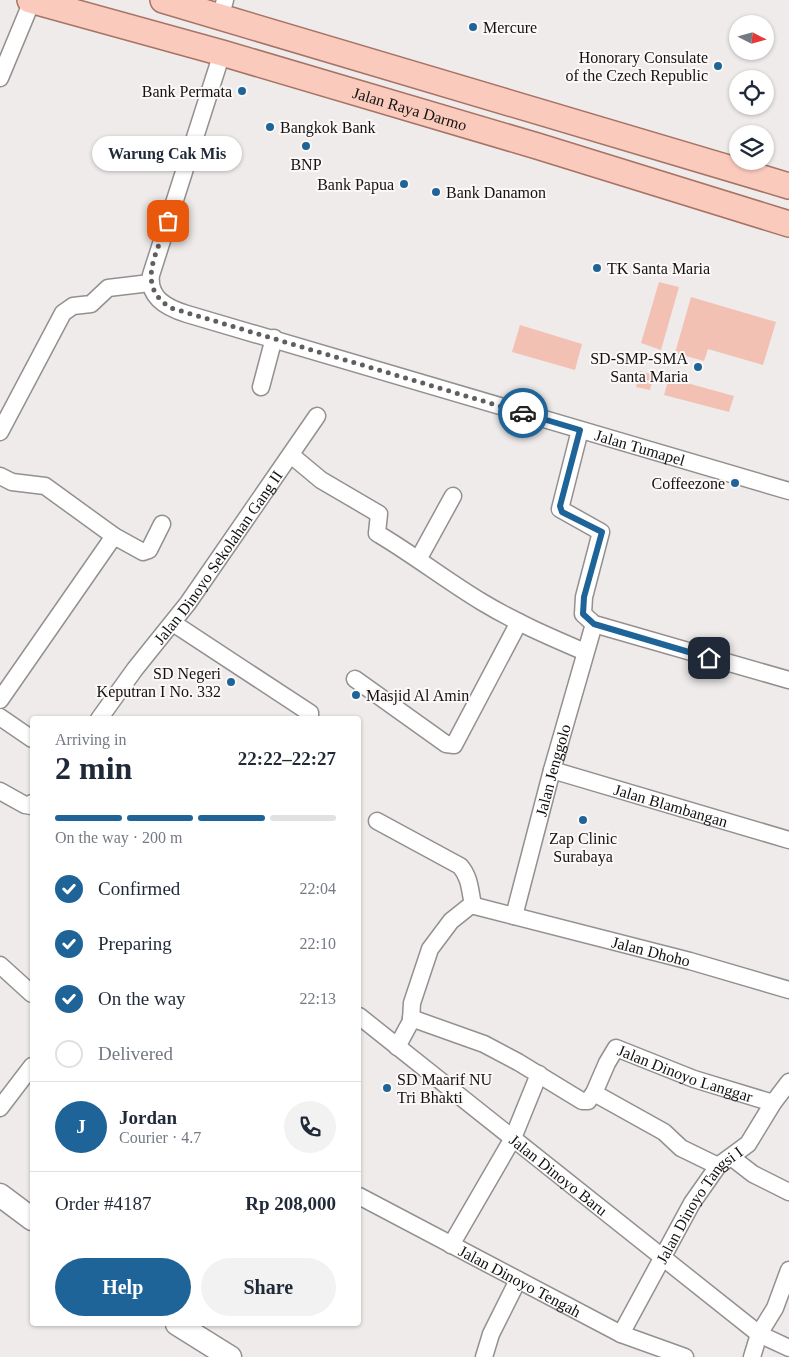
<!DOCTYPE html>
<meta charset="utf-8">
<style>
:root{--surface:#fff;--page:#f2f2f3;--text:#1f2937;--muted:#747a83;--line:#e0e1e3;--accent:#1e6498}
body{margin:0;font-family:Georgia,serif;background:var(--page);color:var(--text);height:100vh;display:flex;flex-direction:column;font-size:19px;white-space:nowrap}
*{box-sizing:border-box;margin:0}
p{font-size:16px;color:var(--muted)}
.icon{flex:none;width:28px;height:28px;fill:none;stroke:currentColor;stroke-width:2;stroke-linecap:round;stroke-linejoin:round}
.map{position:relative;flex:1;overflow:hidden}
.side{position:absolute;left:30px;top:716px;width:331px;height:610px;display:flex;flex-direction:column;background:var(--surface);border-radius:5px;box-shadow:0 1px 4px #0004}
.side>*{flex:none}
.needle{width:32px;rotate:96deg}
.controls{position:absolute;left:729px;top:15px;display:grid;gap:10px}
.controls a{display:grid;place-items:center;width:45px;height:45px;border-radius:50%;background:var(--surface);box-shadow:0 1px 4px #0004;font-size:25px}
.pin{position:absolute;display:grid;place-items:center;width:42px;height:42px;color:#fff;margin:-21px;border-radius:10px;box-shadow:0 2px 8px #0006}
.courier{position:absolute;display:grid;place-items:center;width:50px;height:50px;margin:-25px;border:4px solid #1e6498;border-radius:50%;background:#fff;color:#222;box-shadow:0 1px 6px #0007}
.bubble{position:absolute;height:35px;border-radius:18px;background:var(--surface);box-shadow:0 1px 4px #0004;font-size:16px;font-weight:800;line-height:35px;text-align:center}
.overview em{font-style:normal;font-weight:800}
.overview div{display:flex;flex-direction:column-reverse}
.overview{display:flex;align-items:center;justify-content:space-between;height:85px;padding:0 25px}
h1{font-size:32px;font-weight:800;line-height:38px}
.bar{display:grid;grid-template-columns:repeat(4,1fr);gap:8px 5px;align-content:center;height:60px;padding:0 25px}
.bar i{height:6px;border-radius:4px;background:var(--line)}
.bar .on{background:var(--accent)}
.bar p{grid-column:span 4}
.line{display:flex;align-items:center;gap:12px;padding:0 25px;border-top:1px solid var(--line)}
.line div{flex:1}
.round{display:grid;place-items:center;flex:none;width:52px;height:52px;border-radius:26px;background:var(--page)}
ol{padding:0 25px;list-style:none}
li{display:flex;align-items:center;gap:15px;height:55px}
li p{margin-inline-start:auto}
li .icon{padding:5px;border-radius:50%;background:var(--accent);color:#fff;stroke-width:4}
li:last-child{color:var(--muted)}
li i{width:28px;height:28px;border:2px solid var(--line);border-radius:50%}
.primary-button{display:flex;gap:10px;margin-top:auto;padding:10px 25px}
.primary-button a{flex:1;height:58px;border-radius:30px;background:var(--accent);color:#fff;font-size:20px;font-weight:800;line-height:58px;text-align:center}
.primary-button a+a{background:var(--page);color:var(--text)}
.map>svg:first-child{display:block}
.green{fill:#f3c1b4}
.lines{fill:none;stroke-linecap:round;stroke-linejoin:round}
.street-casing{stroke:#93908f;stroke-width:19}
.secondary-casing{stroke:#93908f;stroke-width:25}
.primary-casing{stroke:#a77365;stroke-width:28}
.street{stroke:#fff;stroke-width:16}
.secondary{stroke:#fff;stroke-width:22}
.primary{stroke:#facabd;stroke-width:25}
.done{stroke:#605e5e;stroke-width:5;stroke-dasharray:0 9}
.route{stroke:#1e6498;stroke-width:6}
.poi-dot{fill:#1e6498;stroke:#fcf8f7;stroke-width:2}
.labels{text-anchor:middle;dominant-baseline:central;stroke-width:4;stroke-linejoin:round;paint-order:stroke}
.poi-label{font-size:16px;fill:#131212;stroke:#fcf8f7;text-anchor:start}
.street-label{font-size:16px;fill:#131212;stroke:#fcf8f7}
</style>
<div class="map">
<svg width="789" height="1357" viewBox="0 0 789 1357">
<rect width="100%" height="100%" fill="#eeebea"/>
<path class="green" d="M659,282L679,287L661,350L641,343Z
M691,297L776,322L763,365L708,349L704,361L675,353Z
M520,325L582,344L575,370L512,352Z
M640,371L654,375L650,390L636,387Z
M669,378L734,396L729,412L664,395Z"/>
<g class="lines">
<g class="street-casing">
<g id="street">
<path d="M220,18L225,0"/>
<path id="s1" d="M222,53L151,275C148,298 167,308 187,314L789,491"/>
<path d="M0,78L32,1"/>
<path d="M261,387L274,338"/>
<path d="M580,430L560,509L601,532L584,597L583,614L594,624L789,680"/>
<path d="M0,432L63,313L73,306L91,304L108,288L150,283"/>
<path d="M291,455L321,480L379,514L377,533L380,535C415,556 447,581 482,602C515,622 550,637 585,652"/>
<path d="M0,476L12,482L45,486L114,536L143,552L149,550L162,524"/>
<path d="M419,558L453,496"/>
<path d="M173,623L310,713V719"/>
<path d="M355,679L446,744L454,745L519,622"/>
<path d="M0,700L114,536"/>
<path d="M0,717L32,739"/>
<path id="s2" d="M99,719L135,669L188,603L317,416"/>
<path id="s3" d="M552,770L789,840"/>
<path d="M0,791L25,805L31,806L32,803"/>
<path d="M377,821L460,866C470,877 470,891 473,905"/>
<path id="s4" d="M514,916L552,770L594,624"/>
<path d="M0,965L32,994"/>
<path id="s5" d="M359,1016L759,1334L789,1348"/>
<path d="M411,1018L484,1044L518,1062L582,1101H588L594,1093L664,1132L681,1148L718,1166"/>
<path id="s6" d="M397,1047L411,1021L412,1003L430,949L451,921L471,905L690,961L789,990"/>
<path id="s7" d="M594,1093L607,1063L616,1048L694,1079L773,1103"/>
<path d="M0,1108L32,1066"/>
<path d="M731,1157L753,1174L789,1192"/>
<path id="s8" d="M359,1196L621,1334L685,1357"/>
<path d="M451,1245L513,1138L539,1074"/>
<path id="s9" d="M621,1334L692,1203L718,1166L748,1144L773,1103L789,1082"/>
<path d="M484,1357L491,1334L518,1280"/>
<path d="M752,1357L759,1334L775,1308L789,1270"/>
</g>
</g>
<g class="secondary-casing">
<path id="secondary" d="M0,1195L32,1219
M177,1324L230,1357"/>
</g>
<g class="primary-casing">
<g id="primary">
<path id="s10" d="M30,0L222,53L537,146L789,224"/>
<path d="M163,0L789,186"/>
</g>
</g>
<use href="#street" class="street"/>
<use href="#secondary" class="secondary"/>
<use href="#primary" class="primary"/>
</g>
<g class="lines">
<path class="done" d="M168,221C157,253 135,286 171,308L523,413"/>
<path class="route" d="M523,413L580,430L560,506L562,512L602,532L584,597L583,614L594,624L709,658"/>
</g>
<g class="poi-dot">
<circle cx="473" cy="27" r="5"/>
<circle cx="718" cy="66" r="5"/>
<circle cx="242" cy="91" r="5"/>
<circle cx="270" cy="127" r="5"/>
<circle cx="306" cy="146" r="5"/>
<circle cx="404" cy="184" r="5"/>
<circle cx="436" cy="192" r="5"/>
<circle cx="597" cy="268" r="5"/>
<circle cx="698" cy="367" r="5"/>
<circle cx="735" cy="483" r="5"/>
<circle cx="231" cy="682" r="5"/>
<circle cx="356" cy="695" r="5"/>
<circle cx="583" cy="820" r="5"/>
<circle cx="387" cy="1088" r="5"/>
</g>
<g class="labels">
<g class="poi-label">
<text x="483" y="27">Mercure</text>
<text x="708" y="57" text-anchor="end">Honorary Consulate<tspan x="708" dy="18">of the Czech Republic</tspan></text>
<text x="232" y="91" text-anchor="end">Bank Permata</text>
<text x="280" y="127">Bangkok Bank</text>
<text x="306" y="164" text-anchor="middle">BNP</text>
<text x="394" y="184" text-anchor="end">Bank Papua</text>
<text x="446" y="192">Bank Danamon</text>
<text x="607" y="268">TK Santa Maria</text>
<text x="688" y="358" text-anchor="end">SD-SMP-SMA<tspan x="688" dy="18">Santa Maria</tspan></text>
<text x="725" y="483" text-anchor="end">Coffeezone</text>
<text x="221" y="673" text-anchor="end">SD Negeri<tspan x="221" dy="18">Keputran I No. 332</tspan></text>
<text x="366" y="695">Masjid Al Amin</text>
<text x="583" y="838" text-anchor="middle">Zap Clinic<tspan x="583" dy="18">Surabaya</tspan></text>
<text x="397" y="1079">SD Maarif NU<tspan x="397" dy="18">Tri Bhakti</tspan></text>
</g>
<g class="street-label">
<text stroke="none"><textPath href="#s10" startOffset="395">Jalan Raya Darmo</textPath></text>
<text stroke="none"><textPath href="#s1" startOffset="764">Jalan Tumapel</textPath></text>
<text stroke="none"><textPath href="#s2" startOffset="201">Jalan Dinoyo Sekolahan Gang II</textPath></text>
<text stroke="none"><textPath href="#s4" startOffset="151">Jalan Jenggolo</textPath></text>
<text stroke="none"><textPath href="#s3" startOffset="124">Jalan Blambangan</textPath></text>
<text stroke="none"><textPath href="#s6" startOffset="351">Jalan Dhoho</textPath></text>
<text stroke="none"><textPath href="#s7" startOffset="124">Jalan Dinoyo Langgar</textPath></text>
<text stroke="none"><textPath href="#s5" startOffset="255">Jalan Dinoyo Baru</textPath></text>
<text stroke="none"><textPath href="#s9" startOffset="152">Jalan Dinoyo Tangsi I</textPath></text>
<text stroke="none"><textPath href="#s8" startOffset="182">Jalan Dinoyo Tengah</textPath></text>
</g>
</g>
</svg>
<div class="controls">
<a><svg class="needle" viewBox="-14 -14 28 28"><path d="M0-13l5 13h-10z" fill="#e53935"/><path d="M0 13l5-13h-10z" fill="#747a83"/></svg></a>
<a><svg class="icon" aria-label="locate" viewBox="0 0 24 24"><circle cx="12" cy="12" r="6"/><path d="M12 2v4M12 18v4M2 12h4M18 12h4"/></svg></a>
<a><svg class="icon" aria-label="layers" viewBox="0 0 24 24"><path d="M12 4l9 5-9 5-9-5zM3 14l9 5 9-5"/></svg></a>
</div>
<div class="pin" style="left:168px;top:221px;background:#ea580c"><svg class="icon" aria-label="bag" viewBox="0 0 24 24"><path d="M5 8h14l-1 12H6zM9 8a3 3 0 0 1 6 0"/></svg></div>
<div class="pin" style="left:709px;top:658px;background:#1f2937"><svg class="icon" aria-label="home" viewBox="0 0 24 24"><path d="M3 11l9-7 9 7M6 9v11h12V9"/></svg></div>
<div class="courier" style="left:523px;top:413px"><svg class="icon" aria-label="car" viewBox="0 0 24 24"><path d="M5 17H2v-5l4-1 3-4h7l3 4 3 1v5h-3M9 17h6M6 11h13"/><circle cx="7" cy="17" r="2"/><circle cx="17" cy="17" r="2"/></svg></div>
<div class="bubble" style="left:92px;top:136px;width:150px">Warung Cak Mis</div>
<section class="side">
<div class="overview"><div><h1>2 min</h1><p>Arriving in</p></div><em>22:22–22:27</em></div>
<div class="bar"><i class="on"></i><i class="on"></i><i class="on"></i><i></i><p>On the way · 200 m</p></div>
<ol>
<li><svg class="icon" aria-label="check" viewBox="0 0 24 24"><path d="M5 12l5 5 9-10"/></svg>Confirmed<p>22:04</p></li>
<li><svg class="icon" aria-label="check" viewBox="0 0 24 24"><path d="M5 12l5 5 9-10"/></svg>Preparing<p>22:10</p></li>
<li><svg class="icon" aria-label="check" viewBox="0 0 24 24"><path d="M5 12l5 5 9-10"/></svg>On the way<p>22:13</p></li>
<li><i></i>Delivered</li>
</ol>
<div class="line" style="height:90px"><b class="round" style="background:var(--accent);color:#fff">J</b><div><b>Jordan</b><p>Courier · 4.7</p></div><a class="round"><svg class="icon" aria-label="phone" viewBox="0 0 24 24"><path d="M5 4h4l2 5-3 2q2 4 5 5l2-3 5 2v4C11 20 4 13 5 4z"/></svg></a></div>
<div class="line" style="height:65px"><div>Order #4187</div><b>Rp 208,000</b></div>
<div class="primary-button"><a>Help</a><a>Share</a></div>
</section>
</div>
